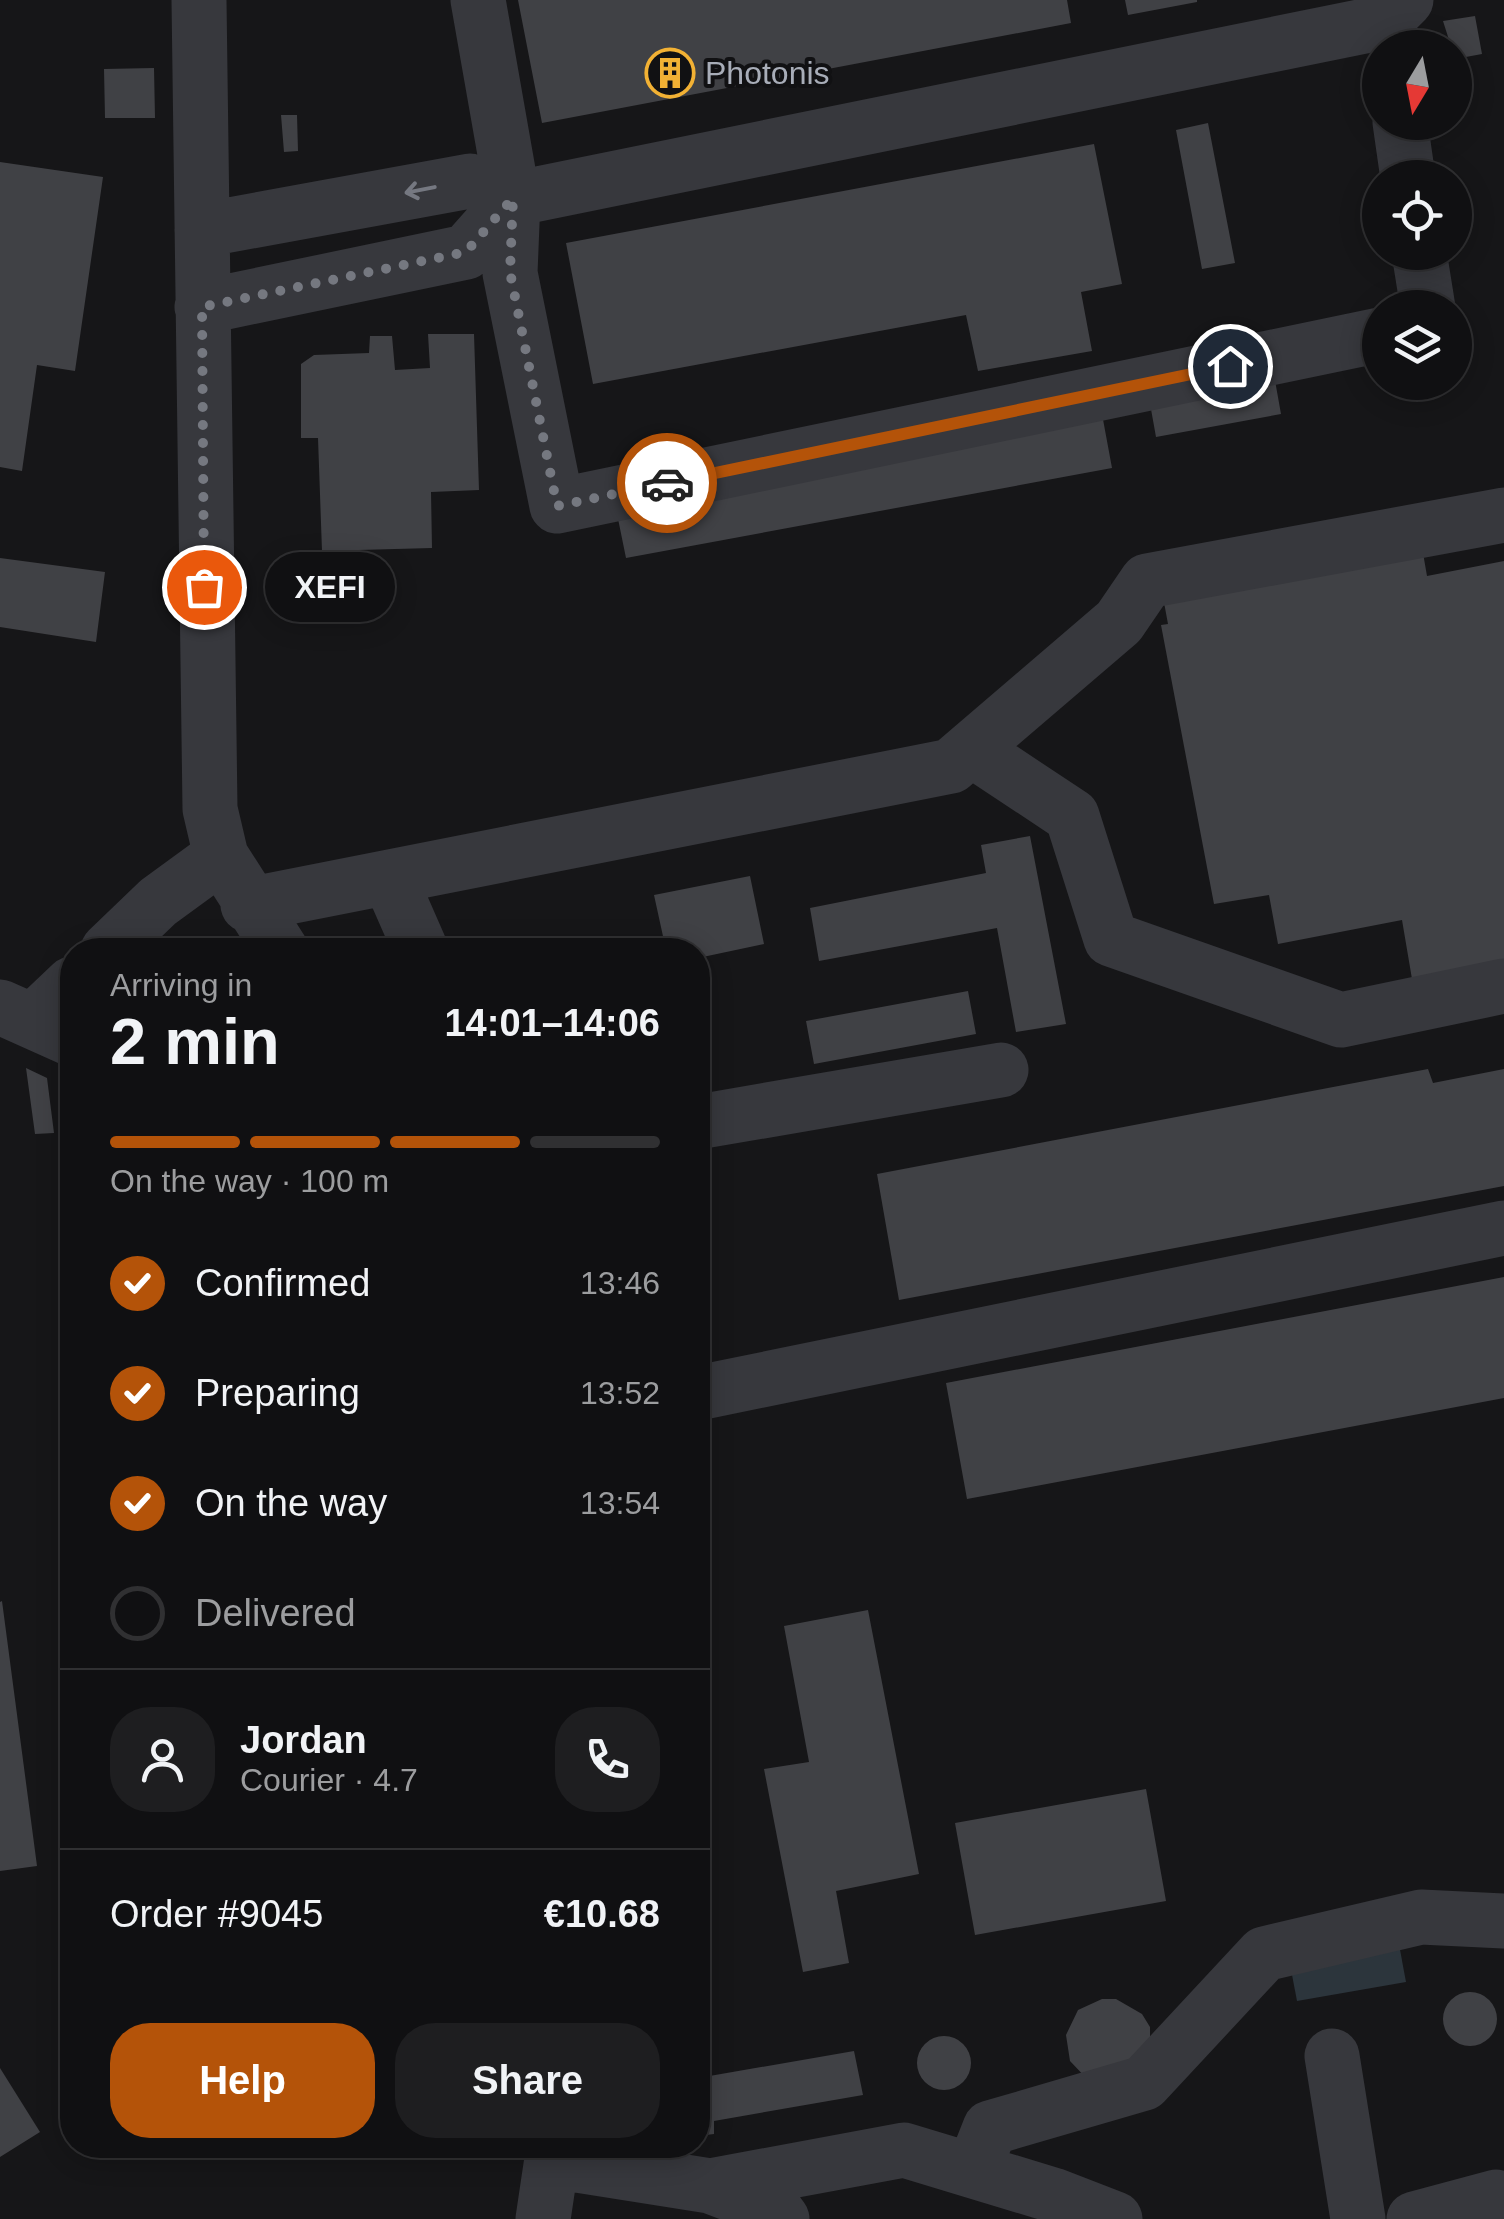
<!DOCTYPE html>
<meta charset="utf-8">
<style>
:root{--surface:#101012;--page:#1e1e20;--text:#f1f3f6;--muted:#9c9d9f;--line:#303032;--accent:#b45309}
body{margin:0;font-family:Arial,sans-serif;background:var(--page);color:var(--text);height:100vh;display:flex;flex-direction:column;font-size:38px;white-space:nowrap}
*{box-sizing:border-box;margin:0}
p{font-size:32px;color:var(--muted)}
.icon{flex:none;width:55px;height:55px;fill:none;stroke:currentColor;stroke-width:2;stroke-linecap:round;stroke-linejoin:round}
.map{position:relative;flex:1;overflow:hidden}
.sheet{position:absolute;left:60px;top:938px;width:650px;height:1220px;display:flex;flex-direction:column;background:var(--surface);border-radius:40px;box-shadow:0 5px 25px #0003,0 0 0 2px var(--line)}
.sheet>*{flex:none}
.needle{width:65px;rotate:190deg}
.tools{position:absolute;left:1362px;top:30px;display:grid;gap:20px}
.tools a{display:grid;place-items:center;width:110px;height:110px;border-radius:50%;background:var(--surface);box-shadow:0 5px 25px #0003,0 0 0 2px var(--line);font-size:50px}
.pin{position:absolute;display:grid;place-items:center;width:85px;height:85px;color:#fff;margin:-42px;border:5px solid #fff;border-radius:50%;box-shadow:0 2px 10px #0007}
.courier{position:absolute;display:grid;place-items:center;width:100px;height:100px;margin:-50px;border:8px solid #b45309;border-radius:50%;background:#fff;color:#222;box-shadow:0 2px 12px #0007}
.bubble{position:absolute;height:70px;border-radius:35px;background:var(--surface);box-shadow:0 5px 25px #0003,0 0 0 2px var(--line);font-size:32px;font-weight:700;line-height:70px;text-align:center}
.summary em{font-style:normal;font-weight:700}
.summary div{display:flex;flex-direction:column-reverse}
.summary{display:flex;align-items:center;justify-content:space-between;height:170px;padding:0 50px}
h1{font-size:65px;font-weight:700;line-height:75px}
.bar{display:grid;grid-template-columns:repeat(4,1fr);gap:15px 10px;align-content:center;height:120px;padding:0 50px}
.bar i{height:12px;border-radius:8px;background:var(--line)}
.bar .current{background:var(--accent)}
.bar p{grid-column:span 4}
.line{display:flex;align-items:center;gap:25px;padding:0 50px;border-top:2px solid var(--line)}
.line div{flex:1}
.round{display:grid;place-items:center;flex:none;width:105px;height:105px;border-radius:40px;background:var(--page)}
ol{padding:0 50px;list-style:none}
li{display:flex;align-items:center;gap:30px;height:110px}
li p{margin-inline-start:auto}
li .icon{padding:10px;border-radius:50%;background:var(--accent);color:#fff;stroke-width:4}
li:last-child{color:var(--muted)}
li i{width:55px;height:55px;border:5px solid var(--line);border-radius:50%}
.button{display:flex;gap:20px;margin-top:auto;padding:20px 50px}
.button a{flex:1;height:115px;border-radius:40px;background:var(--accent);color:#fff;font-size:40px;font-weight:700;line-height:115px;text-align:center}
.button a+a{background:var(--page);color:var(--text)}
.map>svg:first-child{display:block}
.water{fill:#2c353c}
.building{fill:#404145}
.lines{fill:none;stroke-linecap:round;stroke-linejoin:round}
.minor{stroke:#37383d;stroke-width:55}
.oneway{stroke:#757881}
.done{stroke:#757880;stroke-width:10;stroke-dasharray:0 18}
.route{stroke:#b45309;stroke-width:12}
.labels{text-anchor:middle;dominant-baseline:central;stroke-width:8;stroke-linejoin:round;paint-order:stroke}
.poi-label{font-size:32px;fill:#a8adb8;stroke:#111113;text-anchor:start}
</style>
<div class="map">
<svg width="1504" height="2219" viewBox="0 0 1504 2219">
<rect width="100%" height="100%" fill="#161618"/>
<path class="water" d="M1398,1939L1406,1982L1297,2001L1289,1959Z"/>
<path class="building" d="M518,0H1067L1071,23L542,123Z
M1125,0H1197V2L1128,15Z
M1475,16L1482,54L1455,59L1443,21Z
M154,68L155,118H105L104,69Z
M281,115H297L298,151L284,152Z
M1208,123L1235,263L1202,269L1176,130Z
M1094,144L1122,284L1081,292L1092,351L978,371L966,315L593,384L566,243Z
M0,162L103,177L75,371L37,365L22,471L0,467Z
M428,334H474L479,490L431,492L432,548L322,551L318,438H301V364L314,355L369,353L370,336H392L395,370L430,368Z
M1274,375L1281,414L1156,437L1149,398Z
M1102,414L1112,468L626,558L615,504Z
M1423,553L1427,576L1504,561V962L1412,979L1402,920L1278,944L1269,895L1214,904L1161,625L1168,624L1163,597Z
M0,558L105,572L96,642L0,627Z
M1030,836L1066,1024L1016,1032L997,928L819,961L810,908L986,873L981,845Z
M750,876L764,944L698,958V950H666L654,895Z
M968,991L976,1034L814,1064L806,1021Z
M26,1068L47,1078L54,1133L35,1134Z
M1428,1069L1433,1083L1504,1069V1186L899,1300L877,1174Z
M1504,1277V1398L967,1499L946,1383Z
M2,1601L37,1866L0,1871V1602Z
M868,1610L919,1874L836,1891L849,1963L803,1972L764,1769L809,1762L784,1626Z
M1146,1789L1166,1901L975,1935L955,1823Z
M1443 2019a27 27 0 1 1 54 0a27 27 0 1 1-54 0Z
M1102,1999H1116L1142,2014L1150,2027V2056L1089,2081L1070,2061L1066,2035L1078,2010Z
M917 2063a27 27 0 1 1 54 0a27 27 0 1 1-54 0Z
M854,2051L863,2095L714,2121V2134L698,2136V2078Z
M0,2068L40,2132L0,2157Z"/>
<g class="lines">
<path class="minor" d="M199,0L210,809L221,856L281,950
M478,0L513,199L510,273L557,506L1380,335
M1400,122L1408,178
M202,230L470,181L513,199L1384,22L1406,0
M1419,252L1428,308
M202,307L466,252L513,199
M971,749L1072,816L1111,939L1341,1020L1504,986
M389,877L421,950
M248,905L951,766L1119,622L1147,581L1504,515
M108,950L158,902L221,856
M0,1007L72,1039
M33,1021L72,984
M698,1122L1001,1070
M698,1393L1504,1228
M1332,2056L1358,2219
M552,2161L710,2186L776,2211L782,2219
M973,2171L990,2128L1144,2083L1264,1954L1421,1917L1504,1921
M710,2186L904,2150L1053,2195L1115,2219
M543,2219L554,2145
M1414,2219L1496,2197"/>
</g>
<defs><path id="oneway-shaft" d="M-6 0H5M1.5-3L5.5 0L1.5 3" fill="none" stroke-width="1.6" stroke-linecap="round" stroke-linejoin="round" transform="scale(2.5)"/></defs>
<use class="oneway" href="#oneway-shaft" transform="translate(420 190) rotate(169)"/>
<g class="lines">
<path class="done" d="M204,587L202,307L466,252L513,198L510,272L557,506L667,483"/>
<path class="route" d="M667,483L1230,366"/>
</g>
<defs>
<g id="building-ring" transform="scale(2.5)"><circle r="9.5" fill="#111113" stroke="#f2b134" stroke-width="1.5"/><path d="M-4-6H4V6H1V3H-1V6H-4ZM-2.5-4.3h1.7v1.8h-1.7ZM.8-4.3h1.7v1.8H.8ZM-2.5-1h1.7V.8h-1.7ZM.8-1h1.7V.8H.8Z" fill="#f2b134"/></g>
</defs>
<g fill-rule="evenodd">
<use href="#building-ring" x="670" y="73"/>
</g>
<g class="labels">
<g class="poi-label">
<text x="705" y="73">Photonis</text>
</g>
</g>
</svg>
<div class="tools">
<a><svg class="needle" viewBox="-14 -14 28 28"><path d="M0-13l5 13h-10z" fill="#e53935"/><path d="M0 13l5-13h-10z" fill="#9c9d9f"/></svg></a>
<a><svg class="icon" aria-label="locate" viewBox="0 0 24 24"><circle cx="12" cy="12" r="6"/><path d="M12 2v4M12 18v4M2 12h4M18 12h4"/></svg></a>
<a><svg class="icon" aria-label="layers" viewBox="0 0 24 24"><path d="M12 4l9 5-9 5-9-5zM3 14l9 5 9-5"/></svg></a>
</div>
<div class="pin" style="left:204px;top:587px;background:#ea580c"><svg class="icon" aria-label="bag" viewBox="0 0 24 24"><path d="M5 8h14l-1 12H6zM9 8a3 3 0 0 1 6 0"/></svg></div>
<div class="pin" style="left:1230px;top:366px;background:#1f2937"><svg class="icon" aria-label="home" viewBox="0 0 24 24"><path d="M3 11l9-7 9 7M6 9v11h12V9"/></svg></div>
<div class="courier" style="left:667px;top:483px"><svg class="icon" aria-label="car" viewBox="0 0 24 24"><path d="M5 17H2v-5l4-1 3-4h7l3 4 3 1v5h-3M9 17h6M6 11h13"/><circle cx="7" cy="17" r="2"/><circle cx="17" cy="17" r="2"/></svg></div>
<div class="bubble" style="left:265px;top:552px;width:130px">XEFI</div>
<section class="sheet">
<div class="summary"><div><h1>2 min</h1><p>Arriving in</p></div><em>14:01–14:06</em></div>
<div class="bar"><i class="current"></i><i class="current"></i><i class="current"></i><i></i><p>On the way · 100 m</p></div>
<ol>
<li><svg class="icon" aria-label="check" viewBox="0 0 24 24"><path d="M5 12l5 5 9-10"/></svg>Confirmed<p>13:46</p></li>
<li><svg class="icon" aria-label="check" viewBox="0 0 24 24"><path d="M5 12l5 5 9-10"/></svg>Preparing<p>13:52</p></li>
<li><svg class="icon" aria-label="check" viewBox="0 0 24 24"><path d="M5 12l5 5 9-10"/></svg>On the way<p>13:54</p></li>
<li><i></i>Delivered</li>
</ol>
<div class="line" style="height:180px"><a class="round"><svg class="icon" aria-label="person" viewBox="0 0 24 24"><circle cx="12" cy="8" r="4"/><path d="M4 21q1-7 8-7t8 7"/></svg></a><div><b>Jordan</b><p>Courier · 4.7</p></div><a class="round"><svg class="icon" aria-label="phone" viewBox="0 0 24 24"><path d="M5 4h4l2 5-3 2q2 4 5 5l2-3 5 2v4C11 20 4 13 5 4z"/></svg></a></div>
<div class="line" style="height:130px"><div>Order #9045</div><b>€10.68</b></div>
<div class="button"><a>Help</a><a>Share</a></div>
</section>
</div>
